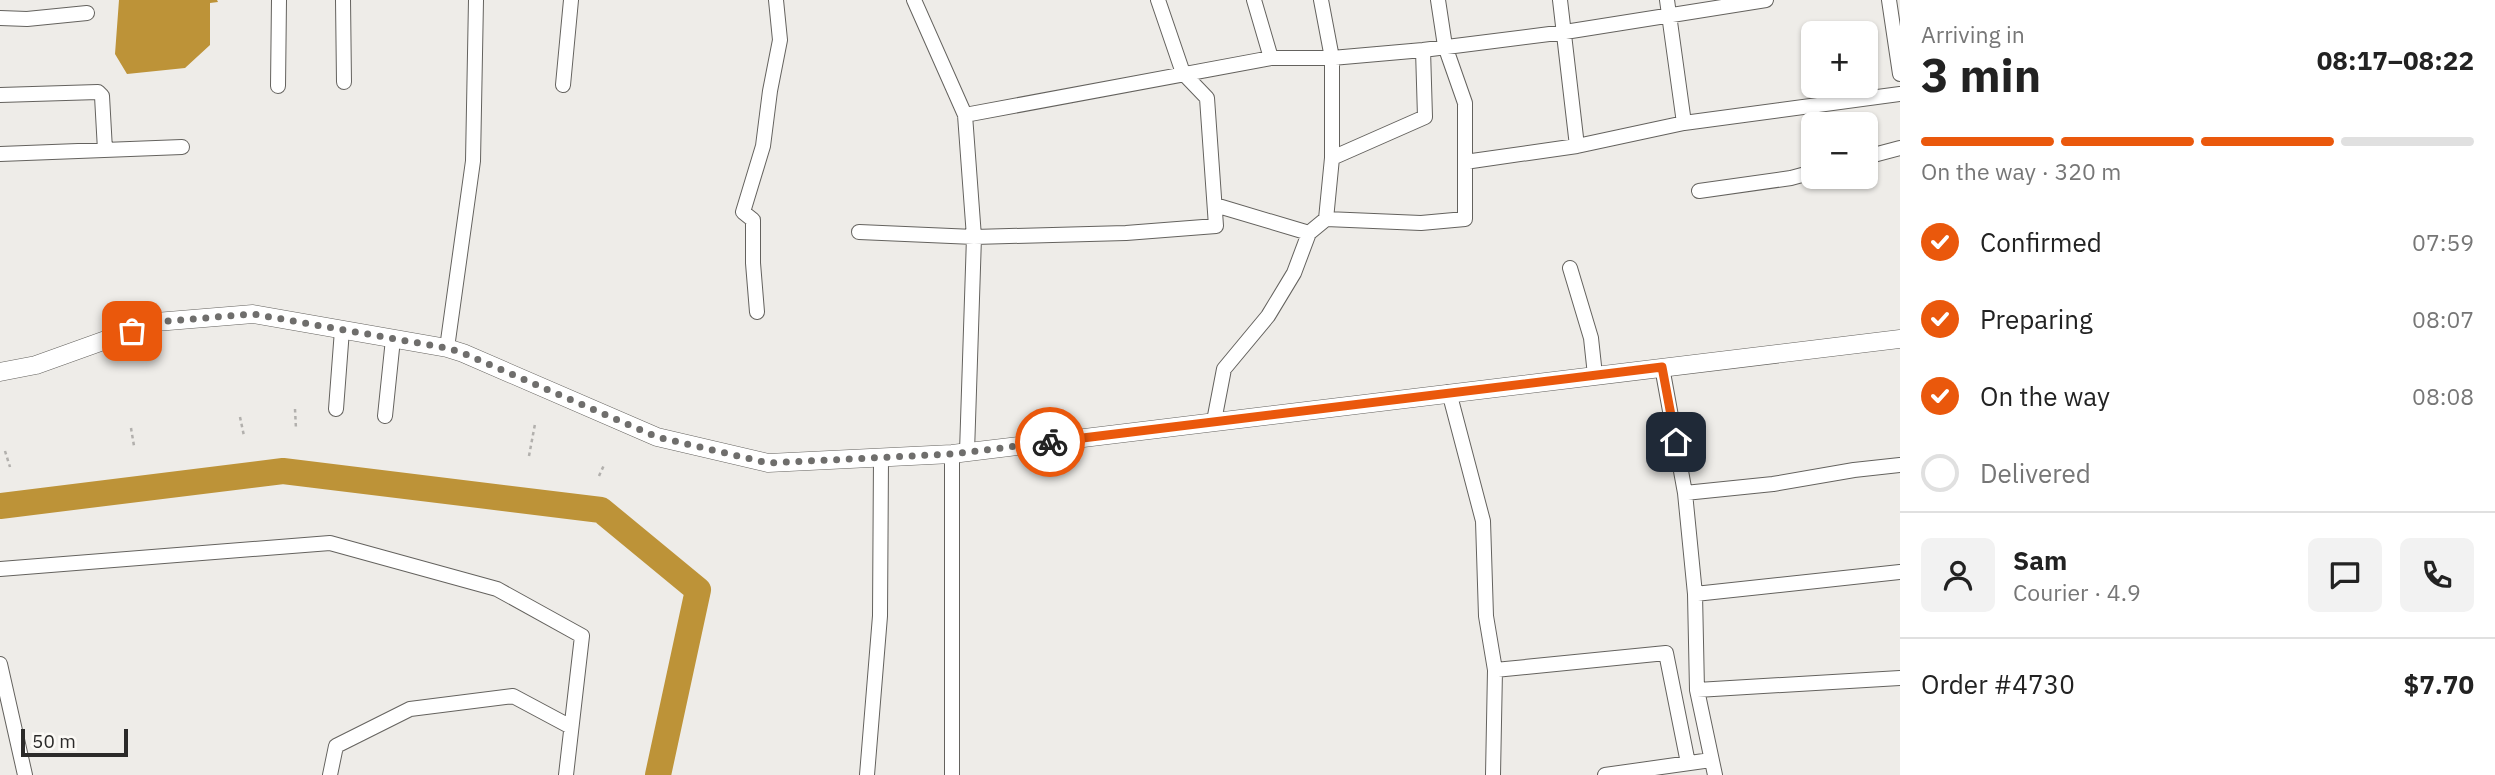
<!DOCTYPE html>
<meta charset="utf-8">
<style>
:root{--surface:#fff;--page:#f2f2f2;--text:#222;--muted:#767676;--line:#e0e0e0;--accent:#ea580c}
body{margin:0;font-family:"IBM Plex Sans",sans-serif;background:var(--page);color:var(--text);height:100vh;display:flex;flex-direction:column;font-size:26px;white-space:nowrap}
*{box-sizing:border-box;margin:0}
p{font-size:23px;color:var(--muted)}
.icon{flex:none;width:38px;height:38px;fill:none;stroke:currentColor;stroke-width:2;stroke-linecap:round;stroke-linejoin:round}
.map{position:relative;flex:1;overflow:hidden}
.panel{display:flex;flex-direction:column;background:var(--surface);width:595px}
.panel>*{flex:none}
.fabs{position:absolute;left:1801px;top:21px;display:grid;gap:14px}
.fabs a{display:grid;place-items:center;width:77px;height:77px;border-radius:10px;background:var(--surface);box-shadow:0 2px 5px #0004;font-size:35px}
.scale{position:absolute;left:21px;bottom:18px;width:107px;box-sizing:border-box;padding-left:7px;border:4px solid #2b2a29;border-top:0;font-size:19px;line-height:24px;white-space:nowrap;color:#2b2a29;-webkit-text-stroke:5px #fbf9f5;paint-order:stroke}
.pin{position:absolute;display:grid;place-items:center;width:60px;height:60px;color:#fff;margin:-30px;border-radius:14px;box-shadow:0 4px 10px #0006}
.courier{position:absolute;display:grid;place-items:center;width:70px;height:70px;margin:-35px;border:5px solid #ea580c;border-radius:50%;background:#fff;color:#222;box-shadow:0 2px 9px #0007}
.overview em{font-style:normal;font-weight:700}
.overview div{display:flex;flex-direction:column-reverse}
.overview{display:flex;align-items:center;justify-content:space-between;height:119px;padding:0 21px}
h1{font-size:46px;font-weight:700;line-height:52px}
.bar{display:grid;grid-template-columns:repeat(4,1fr);gap:10px 7px;align-content:center;height:84px;padding:0 21px}
.bar i{height:9px;border-radius:5px;background:var(--line)}
.bar .active{background:var(--accent)}
.bar p{grid-column:span 4}
.line{display:flex;align-items:center;gap:18px;padding:0 21px;border-top:2px solid var(--line)}
.line div{flex:1}
.round{display:grid;place-items:center;flex:none;width:74px;height:74px;border-radius:10px;background:var(--page)}
ol{padding:0 21px;list-style:none}
li{display:flex;align-items:center;gap:21px;height:77px}
li p{margin-inline-start:auto}
li .icon{padding:7px;border-radius:50%;background:var(--accent);color:#fff;stroke-width:4}
li:last-child{color:var(--muted)}
li i{width:38px;height:38px;border:4px solid var(--line);border-radius:50%}
main{display:flex;flex:1;min-height:0}
.map>svg:first-child{display:block}
.water{fill:#bd9338}
.lines{fill:none;stroke-linecap:round;stroke-linejoin:round}
.river{stroke:#bd9338;stroke-width:26}
.minor-casing{stroke:#64625e;stroke-width:16}
.major-casing{stroke:#64625e;stroke-width:19}
.path{stroke:#b2b0ad;stroke-width:2.5;stroke-dasharray:3.5 3.5;stroke-linecap:butt}
.minor{stroke:#fff;stroke-width:14}
.major{stroke:#fff;stroke-width:18}
.done{stroke:#6f6e6c;stroke-width:7;stroke-dasharray:0 12.6}
.route{stroke:#ea580c;stroke-width:9}
</style>
<main>
<div class="map">
<svg width="1900" height="775" viewBox="0 0 1900 775">
<rect width="100%" height="100%" fill="#eeece8"/>
<path class="water" d="M119,0H217L218,2L210,3V45L185,68L127,74L115,54Z"/>
<g class="lines">
<path class="river" d="M0,506L283,471L601,510L698,590L658,775"/>
<g class="minor-casing">
<path id="minor" d="M343,0L344,82
M914,0L965,115L974,237L967,452
M1254,0L1271,58
M1560,0L1577,146
M1667,0L1684,123
M1889,0L1900,74
M0,18L27,19L87,13
M563,85L571,0
M278,86L279,0
M0,95L98,92L102,96L105,150
M965,115L1271,58H1332L1423,50L1565,32L1766,0
M0,154L182,147
M1866,157L1900,148
M1332,158L1425,117L1423,50
M1465,162L1577,146L1684,123L1900,94
M1699,191L1791,178L1813,172
M1215,205L1309,233
M1326,219L1421,223L1465,219V103L1445,46L1438,0
M859,232L974,237L1126,233L1216,226L1207,98L1183,73L1158,0
M1570,268L1591,338L1595,375
M757,312L753,263V220L743,212L763,146L770,91L780,40L776,0
M447,348L473,161L476,0
M1662,367L1685,493L1695,594L1697,690L1715,775
M1449,392L1483,521L1486,616L1495,670L1493,775
M336,409L342,330
M385,416L393,339
M1214,421L1224,369L1268,316L1294,273L1309,233L1326,219L1332,158V58L1321,0
M952,454V775
M1685,493L1773,484L1854,470L1900,465
M0,569L330,543L497,589L582,636L566,775
M1695,594L1900,572
M0,664L25,775
M1495,670L1666,653L1688,763
M1697,690L1900,678
M330,775L336,746L410,709L513,696L571,727
M867,775L880,616L881,458
M1605,775L1711,760"/>
</g>
<g class="major-casing">
<path id="major" d="M0,372L36,365L156,322L253,314L447,348L463,353L657,437L768,463L952,454L1900,339"/>
</g>
<path class="path" d="M295,409L296,429
M240,417L244,436
M131,428L134,446
M5,451L10,467
M529,456L535,424
M599,476L604,465"/>
<use href="#minor" class="minor"/>
<use href="#major" class="major"/>
</g>
<g class="lines">
<path class="done" d="M132,331L156,322L253,314L447,348L463,353L657,437L768,463L952,454L1050,442"/>
<path class="route" d="M1050,442L1662,367L1676,442"/>
</g>
</svg>
<div class="fabs">
<a>+</a>
<a>−</a>
</div>
<div class="scale">50 m</div>
<div class="pin" style="left:132px;top:331px;background:#ea580c"><svg class="icon" aria-label="bag" viewBox="0 0 24 24"><path d="M5 8h14l-1 12H6zM9 8a3 3 0 0 1 6 0"/></svg></div>
<div class="pin" style="left:1676px;top:442px;background:#1f2937"><svg class="icon" aria-label="home" viewBox="0 0 24 24"><path d="M3 11l9-7 9 7M6 9v11h12V9"/></svg></div>
<div class="courier" style="left:1050px;top:442px"><svg class="icon" aria-label="bike" viewBox="0 0 24 24"><circle cx="6" cy="16" r="4"/><circle cx="18" cy="16" r="4"/><path d="M6 16l4-8h5l3 8M10 8l3 8H6M13 5h3"/></svg></div>
</div>
<section class="panel">
<div class="overview"><div><h1>3 min</h1><p>Arriving in</p></div><em>08:17–08:22</em></div>
<div class="bar"><i class="active"></i><i class="active"></i><i class="active"></i><i></i><p>On the way · 320 m</p></div>
<ol>
<li><svg class="icon" aria-label="check" viewBox="0 0 24 24"><path d="M5 12l5 5 9-10"/></svg>Confirmed<p>07:59</p></li>
<li><svg class="icon" aria-label="check" viewBox="0 0 24 24"><path d="M5 12l5 5 9-10"/></svg>Preparing<p>08:07</p></li>
<li><svg class="icon" aria-label="check" viewBox="0 0 24 24"><path d="M5 12l5 5 9-10"/></svg>On the way<p>08:08</p></li>
<li><i></i>Delivered</li>
</ol>
<div class="line" style="height:126px"><a class="round"><svg class="icon" aria-label="person" viewBox="0 0 24 24"><circle cx="12" cy="8" r="4"/><path d="M4 21q1-7 8-7t8 7"/></svg></a><div><b>Sam</b><p>Courier · 4.9</p></div><a class="round"><svg class="icon" aria-label="chat" viewBox="0 0 24 24"><path d="M4 5h16v11H9l-5 4z"/></svg></a><a class="round"><svg class="icon" aria-label="phone" viewBox="0 0 24 24"><path d="M5 4h4l2 5-3 2q2 4 5 5l2-3 5 2v4C11 20 4 13 5 4z"/></svg></a></div>
<div class="line" style="height:91px"><div>Order #4730</div><b>$7.70</b></div>
</section>
</main>
